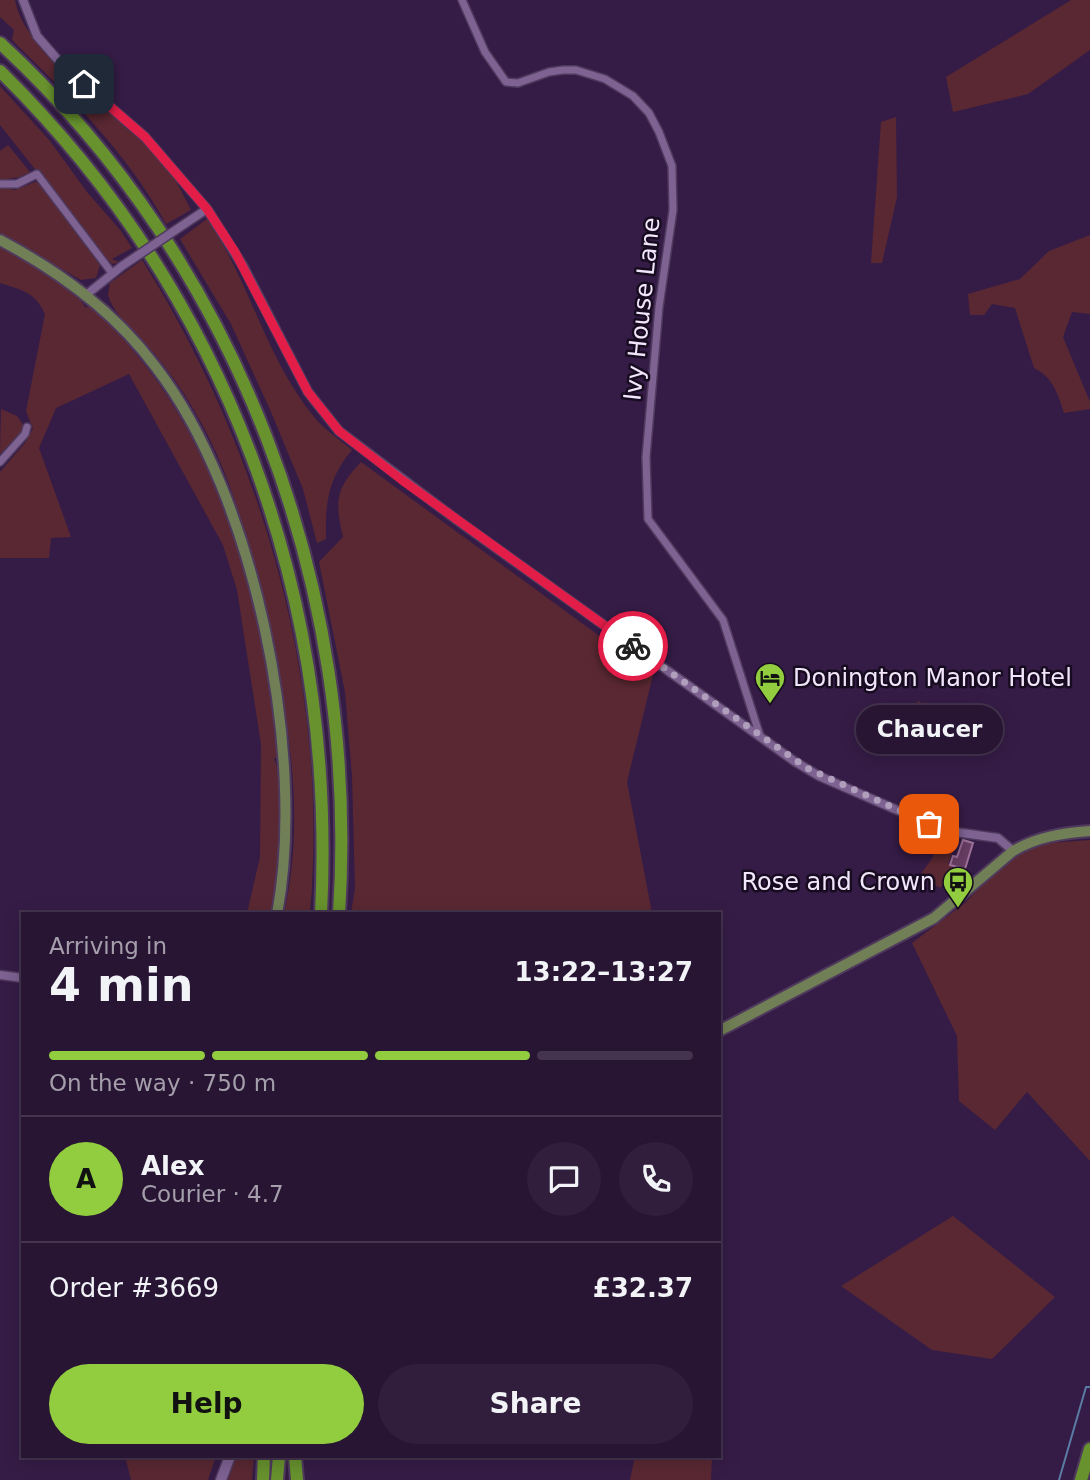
<!DOCTYPE html>
<meta charset="utf-8">
<style>
:root{--surface:#281534;--page:#301e3c;--text:#f1f3f6;--muted:#a59fac;--line:#44344f;--accent:#91cd3f}
body{margin:0;font-family:"DejaVu Sans",sans-serif;background:var(--page);color:var(--text);height:100vh;display:flex;flex-direction:column;font-size:26px;white-space:nowrap}
*{box-sizing:border-box;margin:0}
p{font-size:23px;color:var(--muted)}
.icon{flex:none;width:38px;height:38px;fill:none;stroke:currentColor;stroke-width:2;stroke-linecap:round;stroke-linejoin:round}
.map{position:relative;flex:1;overflow:hidden}
.drawer{position:absolute;left:21px;top:912px;width:700px;height:546px;display:flex;flex-direction:column;background:var(--surface);border-radius:0px;box-shadow:0 4px 18px #0003,0 0 0 2px var(--line)}
.drawer>*{flex:none}
.pin{position:absolute;display:grid;place-items:center;width:60px;height:60px;color:#fff;margin:-30px;border-radius:14px;box-shadow:0 4px 10px #0006}
.courier{position:absolute;display:grid;place-items:center;width:70px;height:70px;margin:-35px;border:5px solid #e11d48;border-radius:50%;background:#fff;color:#222;box-shadow:0 2px 9px #0007}
.bubble{position:absolute;height:49px;border-radius:24px;background:var(--surface);box-shadow:0 4px 18px #0003,0 0 0 2px var(--line);font-size:23px;font-weight:800;line-height:49px;text-align:center}
.headline em{font-style:normal;font-weight:800}
.headline div{display:flex;flex-direction:column-reverse}
.headline{display:flex;align-items:center;justify-content:space-between;height:119px;padding:0 28px}
h1{font-size:46px;font-weight:800;line-height:52px}
.bar{display:grid;grid-template-columns:repeat(4,1fr);gap:10px 7px;align-content:center;height:84px;padding:0 28px}
.bar i{height:9px;border-radius:5px;background:var(--line)}
.bar .on{background:var(--accent)}
.bar p{grid-column:span 4}
.line{display:flex;align-items:center;gap:18px;padding:0 28px;border-top:2px solid var(--line)}
.line div{flex:1}
.round{display:grid;place-items:center;flex:none;width:74px;height:74px;border-radius:37px;background:var(--page)}
.primary-button{display:flex;gap:14px;margin-top:auto;padding:14px 28px}
.primary-button a{flex:1;height:80px;border-radius:42px;background:var(--accent);color:#111;font-size:28px;font-weight:800;line-height:80px;text-align:center}
.primary-button a+a{background:var(--page);color:var(--text)}
.map>svg:first-child{display:block}
.green{fill:#5a2832}
.lines{fill:none;stroke-linecap:round;stroke-linejoin:round}
.stream{stroke:#5b7ca4;stroke-width:2}
.building{fill:#653c62;stroke:#9c7098;stroke-width:2}
.minor-casing{stroke:#4f395d;stroke-width:10}
.tertiary-casing{stroke:#4f395d;stroke-width:11}
.secondary-casing{stroke:#4f395d;stroke-width:13}
.primary-casing{stroke:#4f395d;stroke-width:14}
.motorway-casing{stroke:#4f395d;stroke-width:16}
.minor{stroke:#7d6292;stroke-width:7}
.tertiary{stroke:#7d6292;stroke-width:8}
.secondary{stroke:#7d6292;stroke-width:10}
.primary{stroke:#707f55;stroke-width:10}
.motorway{stroke:#67922d;stroke-width:12}
.tertiary-bridge-casing{stroke:#4f395d;stroke-width:11;stroke-linecap:butt}
.tertiary-bridge{stroke:#7d6292;stroke-width:8}
.done{stroke:#b09fbc;stroke-width:7;stroke-dasharray:0 12.6}
.route{stroke:#e11d48;stroke-width:9}
.labels{text-anchor:middle;dominant-baseline:central;stroke-width:5;stroke-linejoin:round;paint-order:stroke}
.street-label{font-size:24px;fill:#f2e6fc;stroke:#170c1f}
.poi-label{font-size:24px;fill:#f2e6fc;stroke:#170c1f;text-anchor:start}
</style>
<div class="map">
<svg width="1090" height="1480" viewBox="0 0 1090 1480">
<rect width="100%" height="100%" fill="#351c46"/>
<path class="green" d="M0,0H15C25,56 121,117 160,159C173,172 182,193 191,210L166,224C127,152 70,97 12,40L14,30L0,17Z
M1071,0H1090V50L1028,94L953,112L946,77Z
M0,86L50,141L87,192L121,231L132,248L112,259L119,262L113,264L106,259L0,125Z
M896,117L897,197L882,263H871L881,122Z
M8,145L30,172L20,177L0,180V151Z
M35,182L41,184L100,265L96,278L81,280L0,234V187L15,190Z
M207,219C250,281 266,360 315,418C325,430 340,440 352,450C328,478 325,504 326,539L317,543L303,489L271,412L231,324L180,239Z
M1090,235V314L1072,312L1063,337L1090,402V409L1064,413C1058,394 1053,377 1034,368L1015,308L992,304L984,315H970L968,294L1020,279L1049,251Z
M0,247C30,259 68,280 86,308L89,305C216,418 262,593 278,758H274L279,773L281,817L279,855L271,913H247L260,857L261,744L237,590L223,545L129,374L56,408L39,448L71,537L51,538L49,558H0V472L25,443L33,429L26,411L45,314C35,292 22,290 0,283Z
M142,260C263,452 330,688 310,913H284C307,813 287,707 264,609C249,543 232,477 199,419C186,395 171,374 154,353C139,335 115,318 108,295L110,283Z
M1,409L17,416L23,425L21,432L0,454Z
M361,462L653,675L627,782L652,913H351L355,888L352,776L345,692L319,562L343,537C335,502 335,489 361,462Z
M918,701L935,710L913,747L894,737Z
M1090,840V1161L1027,1092L995,1130L959,1101L957,1036L912,943L965,903L989,878L1022,852L1049,843Z
M938,845L954,849L948,864L956,868L949,880L947,879L940,888L919,876L931,860Z
M953,1216L1055,1297L992,1359L932,1350L841,1286Z
M125,1456H216L208,1480H131Z
M235,1456H254L252,1480H228Z
M635,1456H712L711,1480H630Z"/>
<g class="lines">
<path class="stream" d="M1059,1480L1086,1387H1090"/>
</g>
<path class="building" d="M963,840L973,843L965,869L950,865L953,856L957,857Z"/>
<g class="lines">
<g class="minor-casing">
<path id="minor" d="M462,0L485,52L506,82L518,83L549,72L563,70H576L605,79L633,96L649,113L659,132L672,166L673,210L659,307L646,457L648,519L723,620L760,736
M0,184H17L37,174L112,273
M0,462L25,434L27,427"/>
</g>
<g class="tertiary-casing">
<path id="tertiary" d="M23,0L37,36L64,67L145,137L207,209L243,266L308,392L339,431L457,520L794,761L819,776L929,824L955,832L998,838L1013,851
M186,223L207,209
M86,295L122,266
M0,975L23,978"/>
</g>
<g class="secondary-casing">
<path id="secondary" d="M221,1480L230,1456"/>
</g>
<g class="primary-casing">
<path id="primary" d="M0,240C60,272 114,311 155,366C255,495 307,755 277,914
M719,1031L934,918L1013,851C1037,837 1062,833 1090,831"/>
</g>
<g class="motorway-casing">
<path id="motorway" d="M0,43C240,264 360,590 339,914
M0,71C228,295 337,597 321,914
M295,1456L297,1480
M263,1480L264,1456
M277,1480L279,1456
M1081,1480L1090,1449"/>
</g>
<use href="#minor" class="minor"/>
<use href="#tertiary" class="tertiary"/>
<use href="#secondary" class="secondary"/>
<use href="#primary" class="primary"/>
<use href="#motorway" class="motorway"/>
<g class="tertiary-bridge-casing">
<path id="tertiary-bridge" d="M122,266L186,223"/>
</g>
<use href="#tertiary-bridge" class="tertiary-bridge"/>
</g>
<g class="lines">
<path class="done" d="M633,646L807,768L929,824"/>
<path class="route" d="M84,84L145,137L207,209L235,252L308,392L339,431L402,480L633,646"/>
</g>
<defs>
<g id="hotel-pin" transform="scale(1.575)"><path d="M0 17L-7.5 6A9.5 9.5 0 1 1 7.5 6Z" fill="#91cd3f" stroke="#170c1f"/><path d="M-6-4.5h1.5V1H6V5H4.5V3h-9V5H-6ZM-4 0a1.8 1.8 0 1 1 3.6 0ZM.5 0V-2.5h3Q6-2.5 6 0Z" fill="#111"/></g>
<g id="bus-pin" transform="scale(1.575)"><path d="M0 17L-7.5 6A9.5 9.5 0 1 1 7.5 6Z" fill="#91cd3f" stroke="#170c1f"/><path d="M-5-6H5V4H4V6H2V4H-2V6H-4V4H-5ZM-3.5-4V0h7V-4ZM-3.5 1.2v1.5H-2V1.2ZM2 1.2v1.5H3.5V1.2Z" fill="#111"/></g>
</defs>
<g fill-rule="evenodd">
<use href="#hotel-pin" x="770" y="678"/>
<use href="#bus-pin" x="958" y="882"/>
</g>
<g class="labels">
<g class="street-label">
<text transform="translate(642 309) rotate(-84)">Ivy House Lane</text>
</g>
<g class="poi-label">
<text x="793" y="678">Donington Manor Hotel</text>
<text x="935" y="882" text-anchor="end">Rose and Crown</text>
</g>
</g>
</svg>
<div class="pin" style="left:929px;top:824px;background:#ea580c"><svg class="icon" aria-label="bag" viewBox="0 0 24 24"><path d="M5 8h14l-1 12H6zM9 8a3 3 0 0 1 6 0"/></svg></div>
<div class="pin" style="left:84px;top:84px;background:#1f2937"><svg class="icon" aria-label="home" viewBox="0 0 24 24"><path d="M3 11l9-7 9 7M6 9v11h12V9"/></svg></div>
<div class="courier" style="left:633px;top:646px"><svg class="icon" aria-label="bike" viewBox="0 0 24 24"><circle cx="6" cy="16" r="4"/><circle cx="18" cy="16" r="4"/><path d="M6 16l4-8h5l3 8M10 8l3 8H6M13 5h3"/></svg></div>
<div class="bubble" style="left:856px;top:705px;width:147px">Chaucer</div>
<section class="drawer">
<div class="headline"><div><h1>4 min</h1><p>Arriving in</p></div><em>13:22–13:27</em></div>
<div class="bar"><i class="on"></i><i class="on"></i><i class="on"></i><i></i><p>On the way · 750 m</p></div>
<div class="line" style="height:126px"><b class="round" style="background:var(--accent);color:#111">A</b><div><b>Alex</b><p>Courier · 4.7</p></div><a class="round"><svg class="icon" aria-label="chat" viewBox="0 0 24 24"><path d="M4 5h16v11H9l-5 4z"/></svg></a><a class="round"><svg class="icon" aria-label="phone" viewBox="0 0 24 24"><path d="M5 4h4l2 5-3 2q2 4 5 5l2-3 5 2v4C11 20 4 13 5 4z"/></svg></a></div>
<div class="line" style="height:91px"><div>Order #3669</div><b>£32.37</b></div>
<div class="primary-button"><a>Help</a><a>Share</a></div>
</section>
</div>
